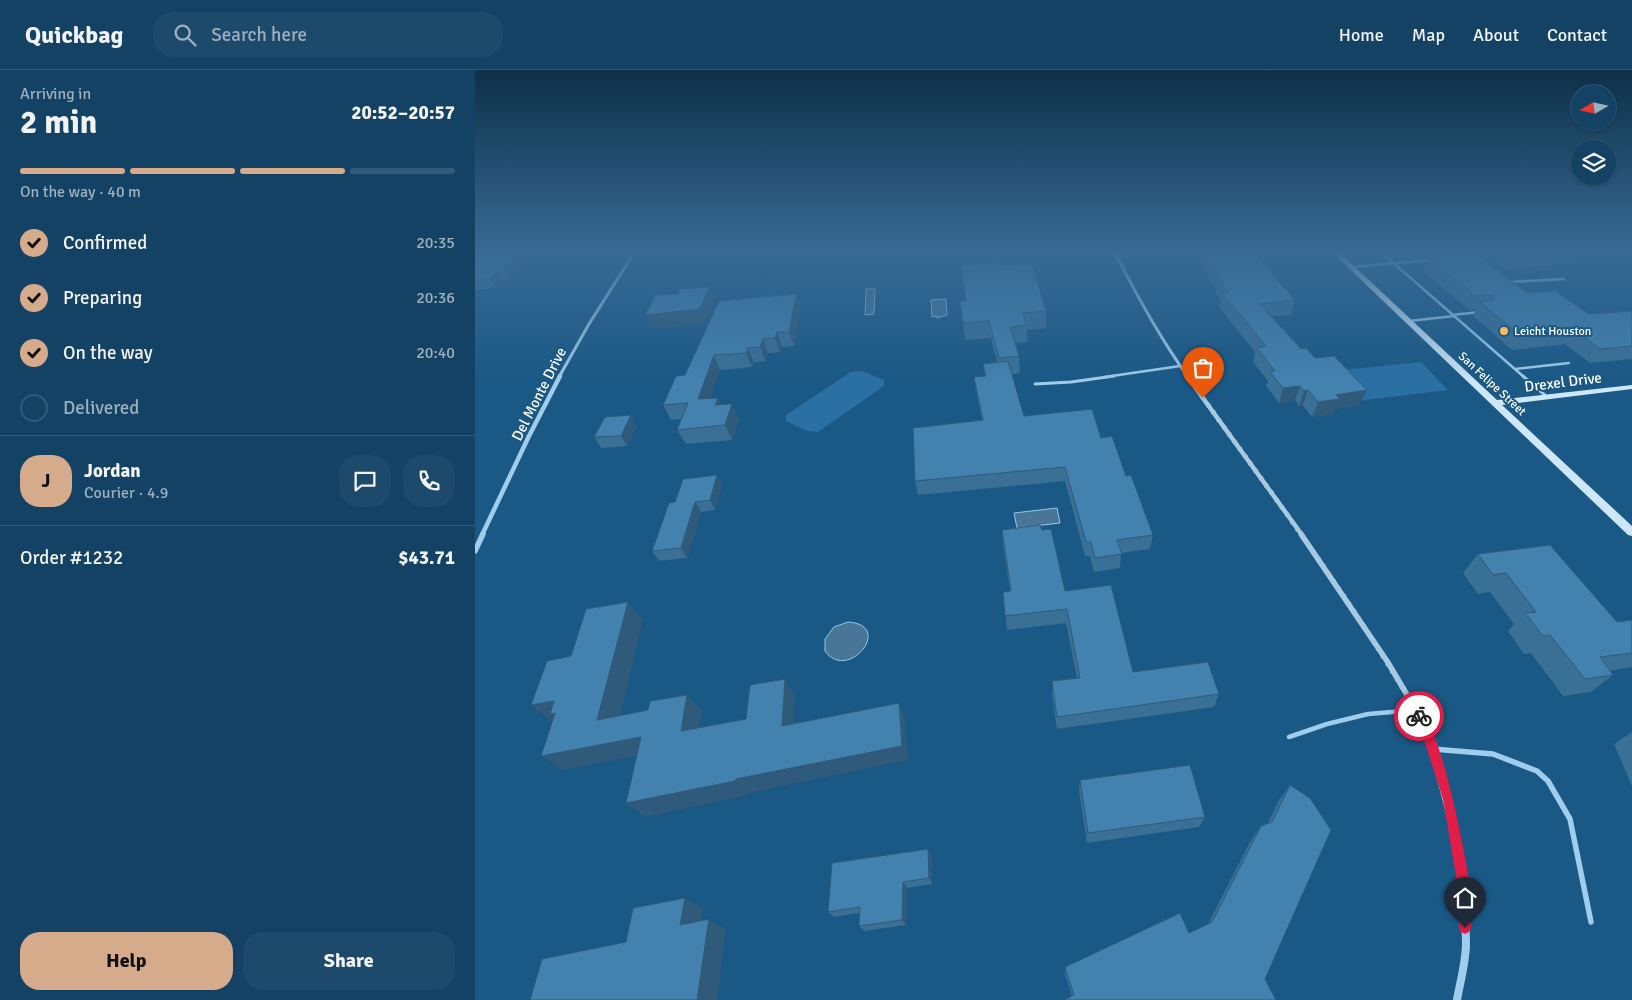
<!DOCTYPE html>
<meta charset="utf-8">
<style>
:root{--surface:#144264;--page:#1d496a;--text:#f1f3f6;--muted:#9db0bf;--line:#335b78;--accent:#d6ab8b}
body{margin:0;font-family:Signika,sans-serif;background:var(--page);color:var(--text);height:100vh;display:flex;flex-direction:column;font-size:19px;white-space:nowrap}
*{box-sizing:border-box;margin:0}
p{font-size:16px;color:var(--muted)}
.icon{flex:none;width:28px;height:28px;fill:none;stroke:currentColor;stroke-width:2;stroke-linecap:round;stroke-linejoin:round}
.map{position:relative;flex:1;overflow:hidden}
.panel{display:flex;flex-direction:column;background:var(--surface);width:475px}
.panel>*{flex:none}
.needle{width:32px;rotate:261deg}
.buttons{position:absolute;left:1096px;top:15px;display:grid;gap:10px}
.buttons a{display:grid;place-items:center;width:45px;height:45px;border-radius:50%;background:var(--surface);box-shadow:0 1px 4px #0004,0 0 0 1px var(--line);font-size:25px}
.pin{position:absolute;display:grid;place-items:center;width:42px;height:42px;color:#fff;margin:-51px -21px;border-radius:50% 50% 50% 0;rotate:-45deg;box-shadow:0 0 5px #0007}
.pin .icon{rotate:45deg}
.courier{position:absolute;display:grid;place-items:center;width:50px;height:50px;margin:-25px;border:4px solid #e11d48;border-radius:50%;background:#fff;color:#222;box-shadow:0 1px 6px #0007}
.headline em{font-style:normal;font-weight:800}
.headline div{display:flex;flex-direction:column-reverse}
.headline{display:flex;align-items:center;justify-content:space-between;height:85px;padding:0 20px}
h1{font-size:32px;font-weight:800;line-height:38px}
.bar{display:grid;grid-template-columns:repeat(4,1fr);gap:8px 5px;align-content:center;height:60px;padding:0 20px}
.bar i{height:6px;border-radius:4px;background:var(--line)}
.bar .active{background:var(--accent)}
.bar p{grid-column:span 4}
.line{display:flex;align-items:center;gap:12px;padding:0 20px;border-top:1px solid var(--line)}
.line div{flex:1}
.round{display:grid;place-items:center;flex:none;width:52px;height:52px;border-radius:20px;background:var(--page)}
ol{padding:0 20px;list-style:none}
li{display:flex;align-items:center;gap:15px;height:55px}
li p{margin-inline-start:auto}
li .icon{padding:5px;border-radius:50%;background:var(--accent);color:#111;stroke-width:4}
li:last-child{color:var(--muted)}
li i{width:28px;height:28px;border:2px solid var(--line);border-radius:50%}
.cta{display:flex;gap:10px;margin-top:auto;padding:10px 20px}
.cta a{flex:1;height:58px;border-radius:20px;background:var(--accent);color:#111;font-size:20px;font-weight:800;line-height:58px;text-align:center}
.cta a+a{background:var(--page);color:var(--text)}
header{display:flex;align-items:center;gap:30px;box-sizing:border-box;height:70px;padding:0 25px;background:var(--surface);border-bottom:1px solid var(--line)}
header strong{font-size:24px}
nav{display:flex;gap:28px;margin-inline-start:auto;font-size:18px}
.search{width:350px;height:45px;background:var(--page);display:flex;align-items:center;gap:12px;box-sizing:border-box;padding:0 18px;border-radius:20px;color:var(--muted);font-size:19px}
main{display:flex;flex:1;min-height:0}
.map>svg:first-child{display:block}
.green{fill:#2a70a3}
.water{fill:#497697;stroke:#93caee}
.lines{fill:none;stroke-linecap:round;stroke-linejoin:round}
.lane-far3{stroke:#a1cdec;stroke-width:2.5}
.lane-far2{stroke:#a1cdec;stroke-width:3}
.lane-far1{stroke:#a1cdec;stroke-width:4.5}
.lane{stroke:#a1cdec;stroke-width:5.5}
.street-far3{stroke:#a1cdec;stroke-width:3}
.street-far2{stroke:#a1cdec;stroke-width:4.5}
.street-far1{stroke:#a1cdec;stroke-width:5.5}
.street{stroke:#a1cdec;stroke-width:8}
.secondary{fill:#cde6f9;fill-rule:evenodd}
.wall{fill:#3a6f96}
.shaded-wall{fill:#2f5a7a}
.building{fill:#4381af;stroke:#2f5a7a}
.route{fill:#e11d48}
.done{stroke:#afc5d4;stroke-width:5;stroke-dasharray:0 9}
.poi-dot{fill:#feb95d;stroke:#1a5885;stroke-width:2}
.labels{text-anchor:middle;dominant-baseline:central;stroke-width:4;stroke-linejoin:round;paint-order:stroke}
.far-poi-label{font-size:12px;fill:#fff;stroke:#1a5885;text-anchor:start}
.far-street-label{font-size:12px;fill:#fff;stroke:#1a5885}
.street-label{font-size:15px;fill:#fff;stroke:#1a5885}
</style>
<header>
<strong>Quickbag</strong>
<div class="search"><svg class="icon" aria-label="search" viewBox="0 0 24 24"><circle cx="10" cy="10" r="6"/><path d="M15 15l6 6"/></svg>Search here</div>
<nav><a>Home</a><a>Map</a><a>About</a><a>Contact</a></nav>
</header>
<main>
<section class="panel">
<div class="headline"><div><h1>2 min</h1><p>Arriving in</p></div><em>20:52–20:57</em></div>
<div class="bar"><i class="active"></i><i class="active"></i><i class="active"></i><i></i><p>On the way · 40 m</p></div>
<ol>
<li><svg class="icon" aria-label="check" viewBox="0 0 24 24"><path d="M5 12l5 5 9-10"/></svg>Confirmed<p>20:35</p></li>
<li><svg class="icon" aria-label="check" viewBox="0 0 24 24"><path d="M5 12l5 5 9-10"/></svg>Preparing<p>20:36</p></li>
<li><svg class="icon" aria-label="check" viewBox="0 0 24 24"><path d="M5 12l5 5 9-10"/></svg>On the way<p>20:40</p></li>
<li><i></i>Delivered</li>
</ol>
<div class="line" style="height:90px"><b class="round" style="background:var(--accent);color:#111">J</b><div><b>Jordan</b><p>Courier · 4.9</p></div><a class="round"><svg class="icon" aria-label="chat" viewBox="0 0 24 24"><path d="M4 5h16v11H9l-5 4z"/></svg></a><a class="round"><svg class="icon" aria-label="phone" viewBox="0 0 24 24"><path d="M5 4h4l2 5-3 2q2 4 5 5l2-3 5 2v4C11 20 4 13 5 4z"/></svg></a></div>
<div class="line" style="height:65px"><div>Order #1232</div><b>$43.71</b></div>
<div class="cta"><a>Help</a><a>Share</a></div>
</section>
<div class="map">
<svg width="1157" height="930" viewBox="0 0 1157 930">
<rect width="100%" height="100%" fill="#1a5885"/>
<path class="green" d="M946,292L973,320L883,331L858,301Z
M387,301L409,310V316L343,362L332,361L311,351V345L376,302Z"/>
<path class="water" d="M391,219H400L399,244L390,245Z
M471,229L472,245L462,248V246L457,247L456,230Z
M582,438L585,453L542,458L539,443Z
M373,552C420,555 373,613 350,581V569L359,557Z"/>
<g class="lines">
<path class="lane-far3" d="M907,183L1049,307
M876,197L956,190
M1035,212L1089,209
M977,245L1005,242
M934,251L979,246
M1040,299L1094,293
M630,307L705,296"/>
<path class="lane-far2" d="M1048,306L1072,327
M560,314L596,312L639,306"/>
<path class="lane-far1" d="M814,667L852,654L893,644L941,640"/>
<path class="lane" d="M958,679L1018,684L1062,701L1073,711L1095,749L1116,852"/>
<path class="street-far3" d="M640,183C662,226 685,268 713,307
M84,307L114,254L159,183"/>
<path class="street-far2" d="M712,306L827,465
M7,465L54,366L85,306"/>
<path class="street-far1" d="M826,464L912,591L950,655L954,669
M0,481L8,464"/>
<path class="street" d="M954,668C975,735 991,802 991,873C991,892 985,912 982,930"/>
<path class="secondary" d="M858,183H865L1022,330L1157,315V319L1027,335L1157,456V466L1153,465Z"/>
</g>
<path class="wall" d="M0,183H57L34,210L28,211L22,218L0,220Z
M240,183H317L316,185L242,189Z
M718,183H780L820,230L816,245L796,246L826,279L840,288L885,335L860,339L859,344L837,347L828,335L824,336L820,330L804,333L791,316L793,311L778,292L780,282L744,237L746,230L741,223V218Z
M1009,183H1101L1095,193L1031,199Z
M954,188L1052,223L1114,244L1157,241V289L1115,293L1090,274L1037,280L998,246L1001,239L994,240L948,201Z
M486,195L524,196L571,241V258L552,260V272L540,273L544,286L545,303L537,304L549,346L626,368L651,406L678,465L675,479L646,483L645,498L619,502L615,486H610L590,411L443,425L440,411L507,350L501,321L499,307L510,306L508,294L522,292L516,268L490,270L485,231H491Z
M321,224L325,238L319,276L307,277L305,282L293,283L290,291L279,292L277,297L245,300L235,328H243L246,335L264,349L257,370L211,374L202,360L206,349L196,350L188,335L210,305Z
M162,356L152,376L126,378L119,367Z
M242,405L247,415L240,440L226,442L212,488L184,491L177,481L200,432Z
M527,460H567L590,521L658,602L744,624L739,637L582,659L577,625V611L602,608L591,553L532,560L528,522L535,521L528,475Z
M1003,484L1142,552L1157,550V597L1135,601L1138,605L1116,622L1088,626L1056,583L1049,584L1033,561L1039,554L1015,522L1003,524L988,503Z
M1157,662V716L1139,674Z
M605,710L730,747L724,757L612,773L604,721Z
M815,715L790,909L597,926L590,904V897L714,863L733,854L776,770L786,756L793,753L804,730Z
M453,779L457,786V814L432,818L431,855L389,861L384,856V843L359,847L353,842Z"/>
<path class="shaded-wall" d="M43,183H57L34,210L28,201Z
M22,201L28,211L22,218L15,209Z
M234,217L240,231L231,254L177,259L170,245Z
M321,224L325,238L319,276L314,262Z
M302,262L307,277L305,282L300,268Z
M288,268L293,283L290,291L285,277Z
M273,278L279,292L277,297L271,283Z
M239,285L245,300L230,344L223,329Z
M825,316L820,330L804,333L808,318Z
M833,320L828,335L824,336L829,321Z
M892,320L885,335L860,339L859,344L837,347L843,332L861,325Z
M243,328L249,342L240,335Z
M257,334L264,349L257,370L250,355Z
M156,345L162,356L152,376L146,366Z
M242,405L247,415L240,440L235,430Z
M220,432L226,442L212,488L206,478Z
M153,532L168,550L140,665L122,650Z
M310,609L320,625L318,671L307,656Z
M212,625L227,641L221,676L206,661Z
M79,631L82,650L76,651L56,635Z
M424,633L430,649L433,690L274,723V725L170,747L151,733L261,709Z
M166,667L183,682L87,700L66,686Z
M453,779L457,786V814L454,808Z
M428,812L432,818L431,855L427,850Z
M210,828L228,838L224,864L205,855Z
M234,849L251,859L242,930H222Z"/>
<path class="building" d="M0,183H43L28,201H22L15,209L0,210Z
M729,183H779L820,230L785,234L826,279L831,278L840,288L859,286L892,320L861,325L865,329L843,332L833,320L829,321L825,316L808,318L795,302L800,301L782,278L791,276L747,223L753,222L743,209L747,208Z
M1033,183H1072L1038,186Z
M1001,184L1052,223L1080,221L1114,244L1157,241V276L1125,279L1100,260L1046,266L1005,232L1018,230V225L1001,226L954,188Z
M523,192L524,196L557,194L571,241L548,243L551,255L535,257L544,286L524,288L514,251L488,253L485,231H491L486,195Z
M234,217L225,239L170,245L181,225L203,224L205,219Z
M321,224L314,262H302L300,268H288L285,277L273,278L271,283L239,285L223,329L243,328L240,335L257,334L250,355L202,360L213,333L188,335L201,306L210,305L244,231Z
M533,291L549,346L617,339L626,368L637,366L651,406L656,405L678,465L642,470L647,484L620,488L616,472H611L590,397L440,411L438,358L508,350L499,307L511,306L508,294Z
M156,345L146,366L119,367L130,347Z
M242,405L235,430L220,432L206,478L177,481L194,433L200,432L208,409Z
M565,455L567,460L576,459L590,521L636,515L658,602L733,592L744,624L582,647L577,611L605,608L592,539L530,546L528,522L536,521L527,460Z
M1075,475L1142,552L1157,550V583L1125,587L1138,605L1110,609L1075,565L1068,566L1050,543L1061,542L1031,503L1018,505L1003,484Z
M153,532L122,650L173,640L175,631L212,625L206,661L271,649L275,615L310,609L307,656L424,633L427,676L261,709L260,711L151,733L166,667L66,686L80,643L75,644L79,631L56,635L72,591L96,586L111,539Z
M715,695L730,747L613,763L605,710Z
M815,715L835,728L856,760L790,909L801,930H589L599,925L590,897L705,843L714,863L737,852L786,756L797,752Z
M453,779L454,808L428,812L427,850L384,856L385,837L353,842L357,793Z
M210,828L205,855L234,849L222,930H55L67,889L151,872L158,838Z"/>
<linearGradient id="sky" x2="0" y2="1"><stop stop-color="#0e3049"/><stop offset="0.58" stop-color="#386a94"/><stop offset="1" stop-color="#386a94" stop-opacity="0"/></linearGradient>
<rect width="1157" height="313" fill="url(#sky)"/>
<path class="route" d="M944,641C964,648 989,780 993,804C996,822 995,840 996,858L994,862L990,864L986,862L984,858L981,806L968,729L945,657L939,646Z"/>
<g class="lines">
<path class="done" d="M728,328C803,432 880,535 944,646"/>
</g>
<circle class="poi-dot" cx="1029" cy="261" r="5"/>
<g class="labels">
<g class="far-poi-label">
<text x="1039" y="261">Leicht Houston</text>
</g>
<g class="far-street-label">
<text transform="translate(1017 314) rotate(43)">San Felipe Street</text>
</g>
<g class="street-label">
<text transform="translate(1088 312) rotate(-7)">Drexel Drive</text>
<text transform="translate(64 324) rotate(-63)">Del Monte Drive</text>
</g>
</g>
</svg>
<div class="buttons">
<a><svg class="needle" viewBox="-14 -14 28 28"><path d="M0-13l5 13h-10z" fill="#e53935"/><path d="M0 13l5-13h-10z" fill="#9db0bf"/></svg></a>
<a><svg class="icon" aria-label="layers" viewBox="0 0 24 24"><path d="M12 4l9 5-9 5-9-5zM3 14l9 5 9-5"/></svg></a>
</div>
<div class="pin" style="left:728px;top:328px;background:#ea580c"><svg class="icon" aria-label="bag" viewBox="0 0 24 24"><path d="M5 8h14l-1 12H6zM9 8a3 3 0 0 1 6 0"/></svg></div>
<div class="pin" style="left:990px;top:858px;background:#1f2937"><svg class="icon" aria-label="home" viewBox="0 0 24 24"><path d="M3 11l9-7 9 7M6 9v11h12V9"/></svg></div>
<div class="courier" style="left:944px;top:646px"><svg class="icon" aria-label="bike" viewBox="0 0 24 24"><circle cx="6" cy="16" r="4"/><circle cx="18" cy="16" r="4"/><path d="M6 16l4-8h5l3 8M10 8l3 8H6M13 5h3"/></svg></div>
</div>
</main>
